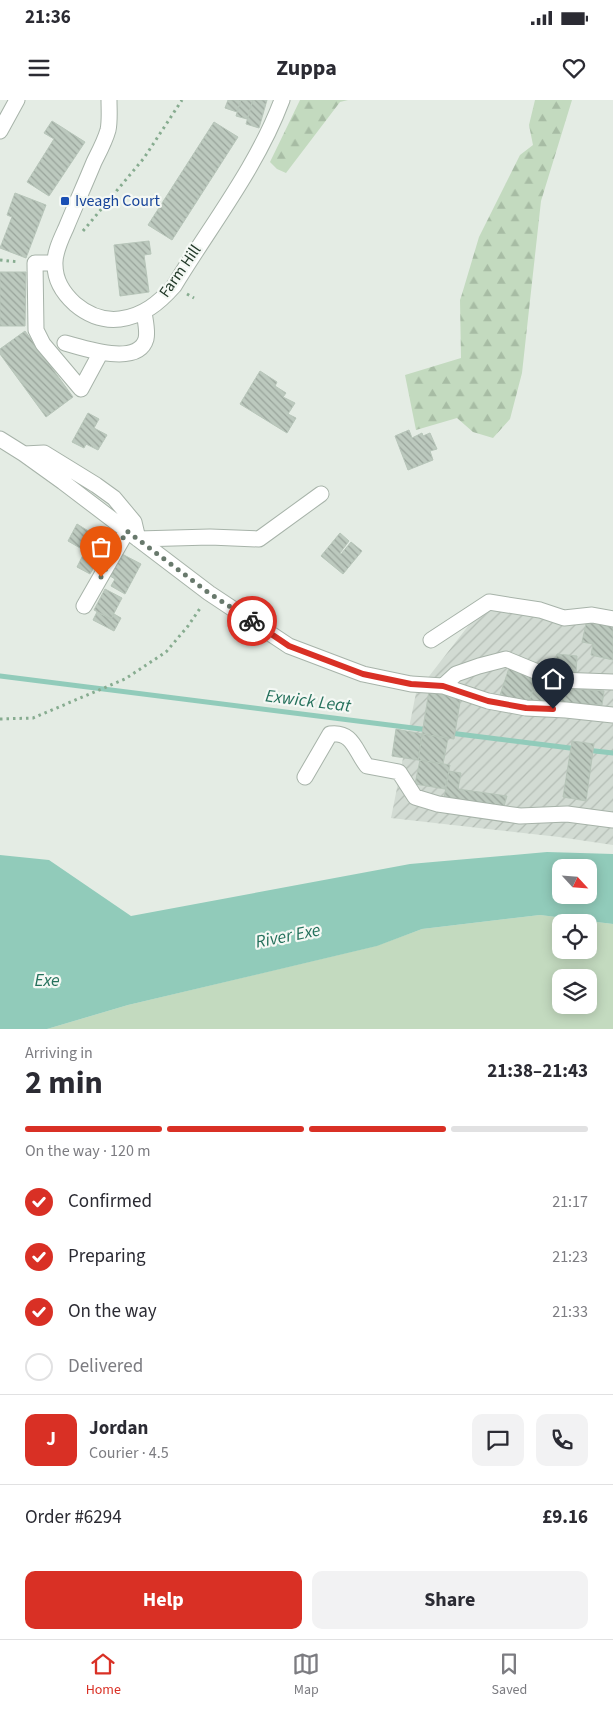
<!DOCTYPE html>
<meta charset="utf-8">
<style>
:root{--surface:#fff;--page:#f2f2f3;--text:#2b2b33;--muted:#7c7c81;--line:#e1e1e2;--accent:#d93025}
body{margin:0;font-family:"Source Sans 3",sans-serif;background:var(--page);color:var(--text);height:100vh;display:flex;flex-direction:column;font-size:19px;white-space:nowrap}
*{box-sizing:border-box;margin:0}
p{font-size:16px;color:var(--muted)}
.icon{flex:none;width:28px;height:28px;fill:none;stroke:currentColor;stroke-width:2;stroke-linecap:round;stroke-linejoin:round}
.map{position:relative;height:929px;overflow:hidden}
.sheet{display:flex;flex-direction:column;background:var(--surface);flex:1}
.sheet>*{flex:none}
.needle{width:32px;rotate:116deg}
.fabs{position:absolute;left:552px;top:759px;display:grid;gap:10px}
.fabs a{display:grid;place-items:center;width:45px;height:45px;border-radius:10px;background:var(--surface);box-shadow:0 2px 12px #0003;font-size:25px}
.pin{position:absolute;display:grid;place-items:center;width:42px;height:42px;color:#fff;margin:-51px -21px;border-radius:50% 50% 50% 0;rotate:-45deg;box-shadow:0 0 5px #0007}
.pin .icon{rotate:45deg}
.courier{position:absolute;display:grid;place-items:center;width:50px;height:50px;margin:-25px;border:4px solid #d93025;border-radius:50%;background:#fff;color:#222;box-shadow:0 1px 6px #0007}
.headline em{font-style:normal;font-weight:700}
.headline div{display:flex;flex-direction:column-reverse}
.headline{display:flex;align-items:center;justify-content:space-between;height:85px;padding:0 25px}
h1{font-size:32px;font-weight:700;line-height:38px}
.bar{display:grid;grid-template-columns:repeat(4,1fr);gap:8px 5px;align-content:center;height:60px;padding:0 25px}
.bar i{height:6px;border-radius:4px;background:var(--line)}
.bar .active{background:var(--accent)}
.bar p{grid-column:span 4}
.line{display:flex;align-items:center;gap:12px;padding:0 25px;border-top:1px solid var(--line)}
.line div{flex:1}
.round{display:grid;place-items:center;flex:none;width:52px;height:52px;border-radius:10px;background:var(--page)}
ol{padding:0 25px;list-style:none}
li{display:flex;align-items:center;gap:15px;height:55px}
li p{margin-inline-start:auto}
li .icon{padding:5px;border-radius:50%;background:var(--accent);color:#fff;stroke-width:4}
li:last-child{color:var(--muted)}
li i{width:28px;height:28px;border:2px solid var(--line);border-radius:50%}
.action{display:flex;gap:10px;margin-top:auto;padding:10px 25px}
.action a{flex:1;height:58px;border-radius:10px;background:var(--accent);color:#fff;font-size:20px;font-weight:700;line-height:58px;text-align:center}
.action a+a{background:var(--page);color:var(--text)}
.status{display:flex;justify-content:space-between;align-items:center;height:35px;padding:0 25px;background:var(--surface);direction:ltr}
.status svg{height:14px;fill:currentColor}
header{display:flex;justify-content:space-between;align-items:center;height:65px;padding:0 25px;background:var(--surface);font-size:22px;font-weight:700}
.tab-bar{display:flex;justify-content:space-around;align-items:center;height:70px;border-top:1px solid var(--line);background:var(--surface);font-size:14px;color:var(--muted)}
.tab-bar a{display:grid;justify-items:center;gap:2px}
.tab-bar .active{color:var(--accent)}
.map>svg:first-child{display:block}
.industrial{fill:url(#industrial-furrows)}
.green{fill:#c3dabf;fill-rule:evenodd}
.forest{fill:url(#forest-firs)}
.water{fill:#91cbba;fill-rule:evenodd}
.lines{fill:none;stroke-linecap:round;stroke-linejoin:round}
.stream{stroke:#91cbba;stroke-width:5}
.building{fill:url(#building-back-hatch);stroke:#b7c5b9}
.minor-casing{stroke:#a7b3a9;stroke-width:17}
.path{stroke:#87ac90;stroke-width:3;stroke-dasharray:2.5 4;stroke-linecap:butt}
.minor{stroke:#fff;stroke-width:15}
.done{stroke:#68796c;stroke-width:5;stroke-dasharray:0 9}
.route{stroke:#d93025;stroke-width:6}
.transit-dot{fill:#1a4fb4;stroke:#f4f8f4;stroke-width:2}
.labels{text-anchor:middle;dominant-baseline:central;stroke-width:4.5;stroke-linejoin:round;paint-order:stroke}
.transit-label{font-size:16px;fill:#164399;stroke:#f4f8f4;text-anchor:start}
.street-label{font-size:16px;fill:#253b2b;stroke:#f4f8f4}
.water-label{font-size:18px;font-style:italic;fill:#25715c;stroke:#f4f8f4}
</style>
<div class="status"><b>21:36</b><svg viewBox="0 0 49 12"><path d="M0 12V9h3v3zM5 12V6h3v6zM10 12V3h3v9zM15 12V0h3v12zM26 1h20v11H26zM47 4h2v5h-2z"/></svg></div>
<header><svg class="icon" aria-label="menu" viewBox="0 0 24 24"><path d="M4 6h16M4 12h16M4 18h16"/></svg>Zuppa<svg class="icon" aria-label="heart" viewBox="0 0 24 24"><path d="M12 20l-8-8c-3-5 5-10 8-4 3-6 11-1 8 4z"/></svg></header>
<div class="map">
<svg width="613" height="929" viewBox="0 0 613 929">
<defs>
<pattern id="industrial-furrows" width="10" height="10" patternUnits="userSpaceOnUse" patternTransform="scale(1.25)"><rect width="10" height="10" fill="#d2dbd3"/><path d="M-1 1l2-2M0 10L10 0M9 11l2-2" fill="none" stroke="#b4bdb5"/></pattern>
<pattern id="forest-firs" width="22" height="20" patternUnits="userSpaceOnUse" patternTransform="scale(1.25)"><rect width="22" height="20" fill="#c3dabf"/><path d="M5 1l3.5 6h-7zM16 11l3.5 6h-7z" fill="#a7bca4"/></pattern>
<pattern id="building-back-hatch" width="6" height="6" patternUnits="userSpaceOnUse" patternTransform="scale(1.25)"><rect width="6" height="6" fill="#bcc9be"/><path d="M-1 5l2 2M0 0l6 6M5-1l2 2" fill="none" stroke="#99a49b"/></pattern>
</defs>
<rect width="100%" height="100%" fill="#e4ece4"/>
<path class="industrial" d="M486,503L613,517V745L559,737L391,718L416,593Z"/>
<path class="green" d="M540,815L613,824V929H47L128,905L376,846L422,829ZM561,822H589V850H561ZM561,878H589V905H561Z"/>
<path class="forest" d="M300,0H348L340,2L286,73L277,69L270,62Z
M535,0H572L541,101L522,273L510,319L493,338L473,332L457,318L416,330L405,275L461,258L460,200L462,194L479,137L520,55L533,45L529,25Z"/>
<path class="water" d="M547,752L613,754V824L540,815L422,829L377,846L128,905L47,929H0V755L49,760L131,816L410,764ZM561,768H589V795H561Z"/>
<g class="lines">
<path class="stream" d="M0,576L429,630
M450,633L578,649
M586,650L613,653"/>
</g>
<path class="building" d="M228,0H241L237,12L225,8Z
M241,0H253L247,19L236,16Z
M253,0H267L259,28L246,24Z
M52,21L85,42L49,96L27,82L54,39L44,33Z
M214,22L238,37L172,140L148,125Z
M15,93L46,105L26,158L0,148L12,117L7,115Z
M149,141L151,154L144,155L149,192L120,196L114,145Z
M0,172H26L25,226H0Z
M25,231L73,297L46,317L0,254V249Z
M260,271L277,282L275,286L286,293L283,297L295,303L288,314L296,318L287,333L240,304Z
M88,313L99,319L94,328L107,335L98,350L86,344L84,348L72,342Z
M409,330L412,338L422,333L423,336L430,333L437,349L430,351L433,360L408,370L395,336Z
M77,424L108,443L99,459L68,441Z
M340,433L349,441L340,453L341,454L351,442L362,451L343,474L321,456Z
M85,451L99,459L90,474L77,467Z
M122,454L141,464L125,494L111,486L115,479L110,476Z
M105,489L122,498L111,519L94,510Z
M97,512L111,519L114,514L121,518L114,531L93,520Z
M587,519L613,524V560L591,555L593,544L582,542Z
M557,554L577,556L576,574L555,572Z
M510,565L538,575L529,601L499,598Z
M534,586L604,591L602,605L529,601Z
M429,591L461,596L454,639L422,634Z
M396,629L422,634L418,660L392,656Z
M422,634L448,638L443,664L418,660Z
M572,641L594,644L586,701L563,697Z
M420,660L450,665L445,689L415,684Z
M449,671L461,673L458,689L507,696L504,706L444,698Z"/>
<g class="lines">
<g class="minor-casing">
<path id="minor" d="M109,0C109,10 110,21 108,30C105,41 99,52 94,62C85,84 75,106 66,128C61,139 54,153 55,165C55,180 64,194 75,204C88,215 103,221 120,219C143,216 159,203 174,186C211,125 257,67 282,0
M0,31L17,0
M54,163H35L36,230L43,244L81,289L101,252
M65,243C84,248 138,267 146,239C148,231 145,220 144,212
M0,339L24,354L63,382L209,493L289,546L363,574L411,584L443,586L488,601L526,608L566,610L613,615
M24,354L44,353L96,385L114,398L134,422L138,439L210,437L259,439L321,394
M84,506L127,431
M431,540L489,502L540,510L564,518L592,515L613,519
M443,586L456,574L479,566L506,559L557,580L613,582
M305,677L330,634C353,631 355,651 367,666L399,672L415,697L438,704L520,716L567,714L613,720"/>
</g>
<path class="path" d="M83,131L144,58L182,0
M0,160L19,162
M187,194L194,198
M0,619L33,618L125,579L166,552L188,526L201,507"/>
<use href="#minor" class="minor"/>
</g>
<g class="lines">
<path class="done" d="M101,477L127,431L209,493L252,521"/>
<path class="route" d="M252,521L289,546L363,574L411,584L443,586L488,601L526,608L553,609"/>
</g>
<rect class="transit-dot" x="60" y="96" width="10" height="10" rx="2.5"/>
<g class="labels">
<g class="transit-label">
<text x="75" y="101">Iveagh Court</text>
</g>
<g class="street-label">
<text transform="translate(180 171) rotate(-55)">Farm Hill</text>
</g>
<g class="water-label">
<text transform="translate(308 601) rotate(7)">Exwick Leat</text>
<text transform="translate(288 836) rotate(-11)">River Exe</text>
<text x="47" y="880">Exe</text>
</g>
</g>
</svg>
<div class="fabs">
<a><svg class="needle" viewBox="-14 -14 28 28"><path d="M0-13l5 13h-10z" fill="#e53935"/><path d="M0 13l5-13h-10z" fill="#7c7c81"/></svg></a>
<a><svg class="icon" aria-label="locate" viewBox="0 0 24 24"><circle cx="12" cy="12" r="6"/><path d="M12 2v4M12 18v4M2 12h4M18 12h4"/></svg></a>
<a><svg class="icon" aria-label="layers" viewBox="0 0 24 24"><path d="M12 4l9 5-9 5-9-5zM3 14l9 5 9-5"/></svg></a>
</div>
<div class="pin" style="left:101px;top:477px;background:#ea580c"><svg class="icon" aria-label="bag" viewBox="0 0 24 24"><path d="M5 8h14l-1 12H6zM9 8a3 3 0 0 1 6 0"/></svg></div>
<div class="pin" style="left:553px;top:609px;background:#1f2937"><svg class="icon" aria-label="home" viewBox="0 0 24 24"><path d="M3 11l9-7 9 7M6 9v11h12V9"/></svg></div>
<div class="courier" style="left:252px;top:521px"><svg class="icon" aria-label="bike" viewBox="0 0 24 24"><circle cx="6" cy="16" r="4"/><circle cx="18" cy="16" r="4"/><path d="M6 16l4-8h5l3 8M10 8l3 8H6M13 5h3"/></svg></div>
</div>
<section class="sheet">
<div class="headline"><div><h1>2 min</h1><p>Arriving in</p></div><em>21:38–21:43</em></div>
<div class="bar"><i class="active"></i><i class="active"></i><i class="active"></i><i></i><p>On the way · 120 m</p></div>
<ol>
<li><svg class="icon" aria-label="check" viewBox="0 0 24 24"><path d="M5 12l5 5 9-10"/></svg>Confirmed<p>21:17</p></li>
<li><svg class="icon" aria-label="check" viewBox="0 0 24 24"><path d="M5 12l5 5 9-10"/></svg>Preparing<p>21:23</p></li>
<li><svg class="icon" aria-label="check" viewBox="0 0 24 24"><path d="M5 12l5 5 9-10"/></svg>On the way<p>21:33</p></li>
<li><i></i>Delivered</li>
</ol>
<div class="line" style="height:90px"><b class="round" style="background:var(--accent);color:#fff">J</b><div><b>Jordan</b><p>Courier · 4.5</p></div><a class="round"><svg class="icon" aria-label="chat" viewBox="0 0 24 24"><path d="M4 5h16v11H9l-5 4z"/></svg></a><a class="round"><svg class="icon" aria-label="phone" viewBox="0 0 24 24"><path d="M5 4h4l2 5-3 2q2 4 5 5l2-3 5 2v4C11 20 4 13 5 4z"/></svg></a></div>
<div class="line" style="height:65px"><div>Order #6294</div><b>£9.16</b></div>
<div class="action"><a>Help</a><a>Share</a></div>
</section>
<nav class="tab-bar">
<a class="active"><svg class="icon" aria-label="home" viewBox="0 0 24 24"><path d="M3 11l9-7 9 7M6 9v11h12V9"/></svg>Home</a>
<a><svg class="icon" aria-label="map" viewBox="0 0 24 24"><path d="M3 6l6-2 6 2 6-2v14l-6 2-6-2-6 2zM9 4v14M15 6v14"/></svg>Map</a>
<a><svg class="icon" aria-label="saved" viewBox="0 0 24 24"><path d="M7 4h10v16l-5-4-5 4z"/></svg>Saved</a>
</nav>
